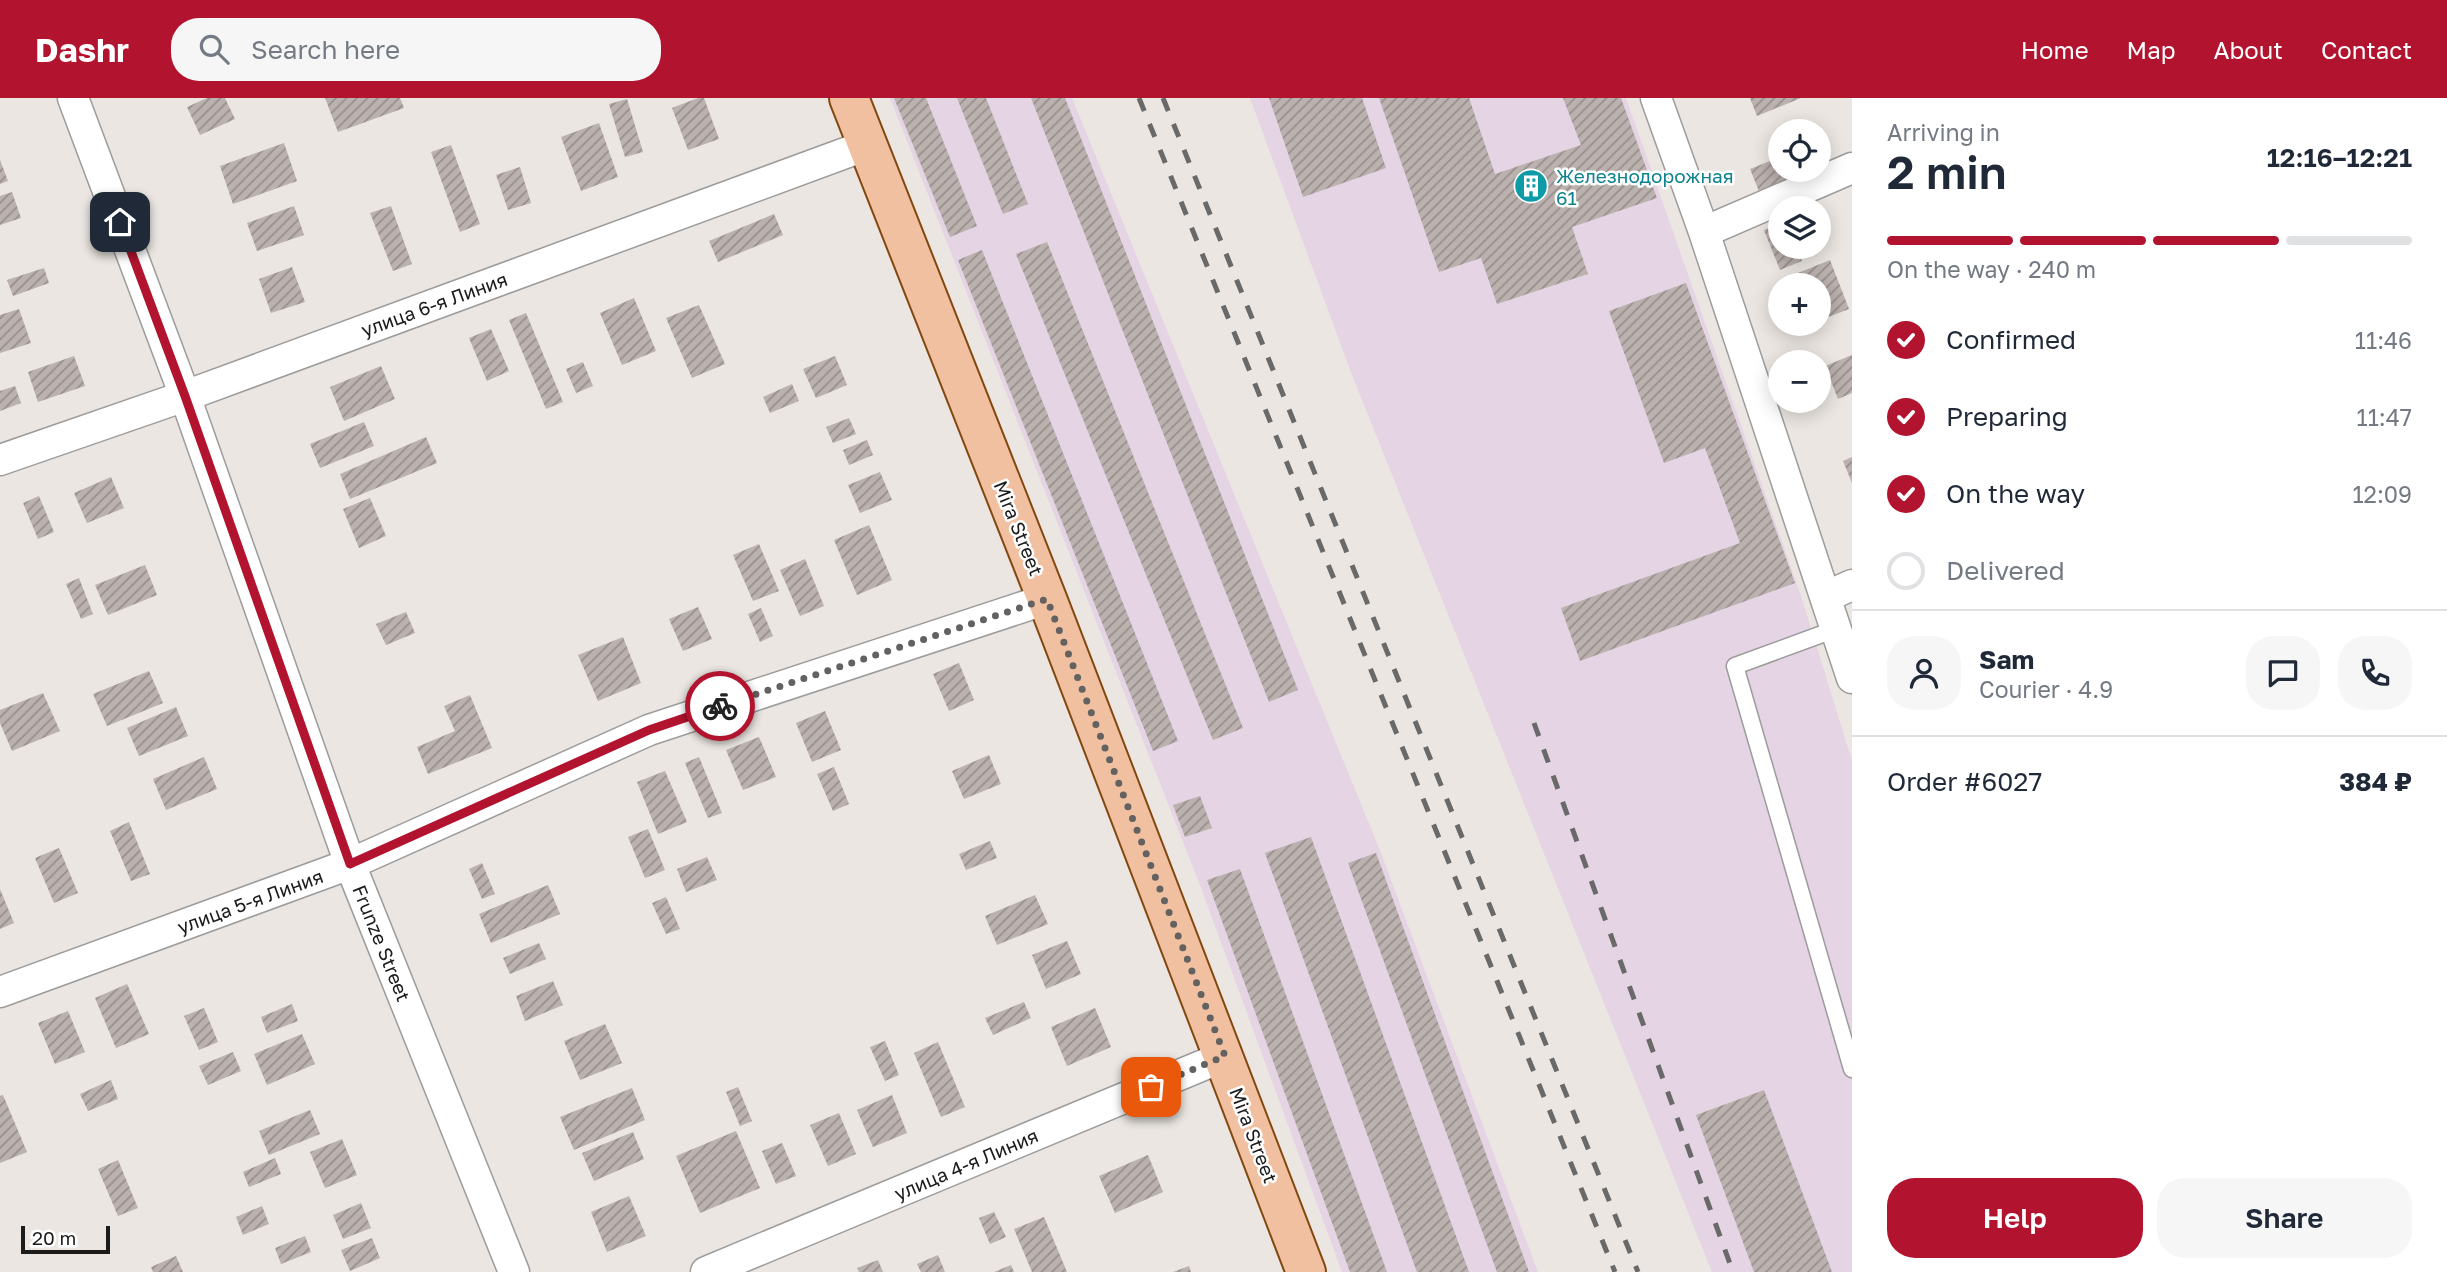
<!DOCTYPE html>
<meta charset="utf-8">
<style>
:root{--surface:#fff;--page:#f6f6f7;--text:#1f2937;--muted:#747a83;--line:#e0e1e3;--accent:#b2142f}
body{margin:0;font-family:"Golos Text",sans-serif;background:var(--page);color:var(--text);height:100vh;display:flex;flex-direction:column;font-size:26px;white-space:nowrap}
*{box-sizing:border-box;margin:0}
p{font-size:23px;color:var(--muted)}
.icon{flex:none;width:38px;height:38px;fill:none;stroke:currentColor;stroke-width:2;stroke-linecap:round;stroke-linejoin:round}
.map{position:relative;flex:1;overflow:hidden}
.drawer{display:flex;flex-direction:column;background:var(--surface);width:595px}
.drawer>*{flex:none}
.buttons{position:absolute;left:1768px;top:21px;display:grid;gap:14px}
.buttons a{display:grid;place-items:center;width:63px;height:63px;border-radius:50%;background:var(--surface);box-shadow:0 4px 18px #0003;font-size:35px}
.scale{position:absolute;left:21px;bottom:18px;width:89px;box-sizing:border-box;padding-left:7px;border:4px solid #1b1b1b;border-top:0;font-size:19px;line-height:24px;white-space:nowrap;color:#1b1b1b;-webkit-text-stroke:5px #fff;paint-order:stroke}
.pin{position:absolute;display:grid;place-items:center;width:60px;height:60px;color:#fff;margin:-30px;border-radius:14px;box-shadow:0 4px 10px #0006}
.courier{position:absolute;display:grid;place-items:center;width:70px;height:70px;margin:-35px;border:5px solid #b2142f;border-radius:50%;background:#fff;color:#222;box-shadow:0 2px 9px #0007}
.headline em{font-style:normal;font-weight:600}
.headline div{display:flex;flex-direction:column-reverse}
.headline{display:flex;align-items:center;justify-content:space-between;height:119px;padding:0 35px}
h1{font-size:46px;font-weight:600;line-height:52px}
.bar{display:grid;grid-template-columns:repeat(4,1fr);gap:10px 7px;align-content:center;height:84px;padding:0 35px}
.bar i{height:9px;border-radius:5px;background:var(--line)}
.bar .active{background:var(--accent)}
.bar p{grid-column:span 4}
.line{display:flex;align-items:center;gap:18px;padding:0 35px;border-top:2px solid var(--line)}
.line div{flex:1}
.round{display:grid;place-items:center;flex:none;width:74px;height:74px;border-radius:28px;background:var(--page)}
ol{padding:0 35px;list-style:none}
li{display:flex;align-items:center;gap:21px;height:77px}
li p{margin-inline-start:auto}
li .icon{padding:7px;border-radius:50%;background:var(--accent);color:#fff;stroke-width:4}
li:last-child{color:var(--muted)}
li i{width:38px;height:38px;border:4px solid var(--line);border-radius:50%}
.button{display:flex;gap:14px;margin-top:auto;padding:14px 35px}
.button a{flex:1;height:80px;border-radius:28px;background:var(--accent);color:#fff;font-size:28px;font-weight:600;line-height:80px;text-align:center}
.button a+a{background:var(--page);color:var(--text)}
header{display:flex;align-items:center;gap:42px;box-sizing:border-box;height:98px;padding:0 35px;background:var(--accent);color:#fff}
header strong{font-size:33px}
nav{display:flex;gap:38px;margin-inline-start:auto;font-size:24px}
.search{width:490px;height:63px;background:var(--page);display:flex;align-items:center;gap:18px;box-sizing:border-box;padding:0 24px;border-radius:28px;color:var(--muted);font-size:26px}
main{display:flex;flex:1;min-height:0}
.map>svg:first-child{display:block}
.industrial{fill:#e4d4e4}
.building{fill:url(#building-hatch)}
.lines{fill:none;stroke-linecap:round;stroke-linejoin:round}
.service-casing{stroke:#9c9c9c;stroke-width:19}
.minor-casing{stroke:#9c9c9c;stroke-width:33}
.primary-casing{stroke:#83480f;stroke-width:42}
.service{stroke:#fff;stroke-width:16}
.minor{stroke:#fff;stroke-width:30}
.primary{stroke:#f1c0a0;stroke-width:38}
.rail{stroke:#696969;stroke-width:5;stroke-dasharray:14 14;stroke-linecap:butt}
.done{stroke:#646260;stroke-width:7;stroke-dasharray:0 12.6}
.route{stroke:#b2142f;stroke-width:9}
.labels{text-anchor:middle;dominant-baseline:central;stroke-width:5;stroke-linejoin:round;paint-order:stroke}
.culture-label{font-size:19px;fill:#0d838f;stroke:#fff;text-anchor:start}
.street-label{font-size:19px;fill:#1b1b1b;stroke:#fff}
</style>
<header>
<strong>Dashr</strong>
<div class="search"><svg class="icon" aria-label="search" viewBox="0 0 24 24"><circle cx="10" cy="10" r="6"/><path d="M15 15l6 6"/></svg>Search here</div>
<nav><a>Home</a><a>Map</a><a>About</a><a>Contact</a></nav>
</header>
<main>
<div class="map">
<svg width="1852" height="1174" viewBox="0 0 1852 1174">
<defs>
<pattern id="building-hatch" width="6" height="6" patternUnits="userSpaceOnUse" patternTransform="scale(1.75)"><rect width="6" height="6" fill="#bbb1ae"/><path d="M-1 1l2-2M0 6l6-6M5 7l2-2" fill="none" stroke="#978f8d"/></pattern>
</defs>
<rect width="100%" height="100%" fill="#ebe6e1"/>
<path class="industrial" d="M890,0H1072L1379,750L1538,1174H1342L1200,787Z
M1250,0H1626L1801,498L1852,663V1174H1712L1352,277Z"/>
<path class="building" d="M207,0H225L235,21L200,37L187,9Z
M325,0H400L404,10L338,34Z
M698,0H704L719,41L688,52L672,10Z
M894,0H926L977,128L950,139Z
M957,0H986L1028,106L1003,116Z
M1031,0H1065L1298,592L1269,604Z
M1269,0H1362L1386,70L1303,99Z
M1379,0H1469L1495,76L1581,47L1563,0H1621L1657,100L1572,129L1588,176L1497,206L1481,160L1439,174Z
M1750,0H1801L1757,18Z
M627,1L643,54L625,59L609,6Z
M599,25L618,79L581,93L561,39Z
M284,45L297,83L233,106L220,68Z
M451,47L480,126L460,134L431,54Z
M1780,59V72H1818L1760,96L1750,71Z
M0,62L8,83L0,86Z
M520,69L531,105L508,112L496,77Z
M12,94L21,120L0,127V98Z
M294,108L304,137L257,153L247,125Z
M391,108L412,166L393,173L370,115Z
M774,116L783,137L718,164L709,143Z
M1780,125V149H1796L1802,163L1780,172L1764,132Z
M1047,144L1243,630L1213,642L1016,156Z
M982,152L1178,643L1153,653L958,162Z
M1830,162L1849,211L1818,223V187H1803L1798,175Z
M292,169L305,204L271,215L259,181Z
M44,170L49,185L13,198L7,182Z
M1686,185L1795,485L1580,563L1561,510L1740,445L1705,350L1664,365L1609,213Z
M634,200L656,253L622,267L600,215Z
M699,207L725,266L692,280L666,220Z
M19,211L31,245L0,255V217Z
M526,215L563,304L546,311L509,222Z
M491,231L509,273L487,283L469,240Z
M1852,257V295L1838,301L1825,268Z
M74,258L85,288L38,304L28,274Z
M835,258L847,287L816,300L803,271Z
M583,264L593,288L576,295L566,271Z
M381,268L395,301L344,323L330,289Z
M792,286L799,303L770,315L763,299Z
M15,288L21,305L0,313V293Z
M849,320L856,336L833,345L826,329Z
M364,324L374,348L320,370L310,346Z
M426,339L437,365L350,401L340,376Z
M867,342L873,357L849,367L843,352Z
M1852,359V385L1843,363Z
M880,374L892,402L860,415L848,387Z
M111,379L124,410L87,425L74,395Z
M39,398L54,434L38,441L23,405Z
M370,400L386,438L359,450L343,411Z
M869,427L892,482L857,497L834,442Z
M759,446L779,493L753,503L733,457Z
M805,461L824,508L800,518L780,472Z
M145,467L157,497L108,517L95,487Z
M79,480L93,516L81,521L66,486Z
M698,509L712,541L683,553L669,521Z
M761,510L773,538L760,544L748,516Z
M406,514L415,535L386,547L376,526Z
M623,539L641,585L598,603L578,557Z
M959,565L974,602L949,613L933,576Z
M149,573L163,605L107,628L93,596Z
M43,595L60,633L12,653L0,625V612Z
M470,597L492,650L428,676L417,649L455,633L444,608Z
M176,609L188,638L139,658L127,630Z
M825,613L841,652L812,664L796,625Z
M759,639L776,679L743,692L726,652Z
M989,657L1001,686L964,701L952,673Z
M204,659L217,691L166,712L153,681Z
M699,659L722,715L708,720L685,665Z
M834,669L849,706L833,713L817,676Z
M665,673L687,724L658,736L637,684Z
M1200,698L1212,730L1185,739L1173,707Z
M129,724L150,776L131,783L110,733Z
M648,731L665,772L645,780L628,739Z
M1311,739L1469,1174H1417L1265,755Z
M990,743L997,760L966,772L959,756Z
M59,750L78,795L54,805L35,760Z
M1376,755L1529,1174H1497L1348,765Z
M707,759L717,782L686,794L677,771Z
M482,765L495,796L482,801L469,771Z
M1240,771L1387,1174H1350L1207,782Z
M548,787L560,816L491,845L479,816Z
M0,791L14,825L0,831Z
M1035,797L1048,826L997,847L985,818Z
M666,799L680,831L666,836L652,805Z
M1067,843L1081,876L1046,891L1032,857Z
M539,845L546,861L510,876L503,860Z
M553,883L563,907L525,923L516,898Z
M127,886L149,936L116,950L95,900Z
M1024,904L1031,920L993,937L985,920Z
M292,906L298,923L267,935L261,919Z
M204,910L218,944L199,952L184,918Z
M1095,910L1111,949L1067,968L1051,929Z
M68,913L85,954L55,966L38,925Z
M605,926L622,965L580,982L564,943Z
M302,936L315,966L267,987L254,956Z
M885,943L899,977L885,983L870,949Z
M938,944L965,1009L941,1019L914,955Z
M233,954L241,973L208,987L199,968Z
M111,982L118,1001L88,1013L80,996Z
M738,989L752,1023L740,1028L726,994Z
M632,990L645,1022L574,1052L560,1019Z
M1764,992L1832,1174H1754L1696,1017Z
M3,997L27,1054L0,1065V998Z
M892,997L907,1035L873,1049L857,1012Z
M310,1012L320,1036L269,1057L259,1033Z
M839,1015L856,1056L828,1068L810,1027Z
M736,1033L760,1090L700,1115L676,1058Z
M633,1034L644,1061L594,1083L582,1055Z
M342,1041L357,1077L325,1090L310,1054Z
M782,1045L796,1078L776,1086L762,1053Z
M1148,1057L1163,1094L1115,1115L1099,1078Z
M275,1060L281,1076L249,1089L243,1074Z
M118,1062L138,1110L118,1118L98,1071Z
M629,1098L646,1138L607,1154L591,1114Z
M361,1105L371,1130L343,1141L333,1117Z
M262,1108L269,1126L243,1137L236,1119Z
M994,1114L1006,1139L990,1146L979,1120Z
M1044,1119L1067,1174H1032L1014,1131Z
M305,1138L311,1154L281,1166L275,1150Z
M372,1140L380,1160L350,1173L341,1152Z
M938,1157L945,1174H921L917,1166Z
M176,1158L183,1174H153L151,1169Z
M878,1162L883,1174H859L857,1170Z
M1011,1167L1014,1174H994Z
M1189,1168L1191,1174H1173Z"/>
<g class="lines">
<g class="service-casing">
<path id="service" d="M1836,531L1735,568L1852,971"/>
</g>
<g class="minor-casing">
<path id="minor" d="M73,0L185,298L350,766L514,1174
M1656,0L1704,134L1852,580
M1704,134L1852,70
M0,362L185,298L867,47
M1825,499L1852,487
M0,894L350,766L649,632L1047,501
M706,1174L1225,958"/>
</g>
<g class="primary-casing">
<path id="primary" d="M849,0L1047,501L1306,1174"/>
</g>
<use href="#service" class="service"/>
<use href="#minor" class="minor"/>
<use href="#primary" class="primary"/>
<path class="rail" d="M1139,0L1615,1174
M1163,0L1638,1174
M1534,625L1733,1174"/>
</g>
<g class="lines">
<path class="done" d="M720,608L1047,501L1225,958L1151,989"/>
<path class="route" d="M120,124L185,298L350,766L649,632L720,608"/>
</g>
<defs>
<g id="building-disc" transform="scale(1.75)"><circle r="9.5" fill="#0f9aa8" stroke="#fff"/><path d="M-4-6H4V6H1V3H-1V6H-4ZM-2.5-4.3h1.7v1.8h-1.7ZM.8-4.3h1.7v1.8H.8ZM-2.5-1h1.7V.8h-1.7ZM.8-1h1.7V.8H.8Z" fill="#fff"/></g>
</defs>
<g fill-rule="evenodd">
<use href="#building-disc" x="1531" y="88"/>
</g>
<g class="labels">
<g class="culture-label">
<text x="1556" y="77">Железнодорожная<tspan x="1556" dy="22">61</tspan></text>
</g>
<g class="street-label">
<text transform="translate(434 206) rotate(-20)">улица 6-я Линия</text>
<text transform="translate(1019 430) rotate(68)">Mira Street</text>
<text transform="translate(250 803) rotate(-20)">улица 5-я Линия</text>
<text transform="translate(382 845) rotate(68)">Frunze Street</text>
<text transform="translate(1254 1037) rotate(69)">Mira Street</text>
<text transform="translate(966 1066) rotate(-23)">улица 4-я Линия</text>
</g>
</g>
</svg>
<div class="buttons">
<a><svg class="icon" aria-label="locate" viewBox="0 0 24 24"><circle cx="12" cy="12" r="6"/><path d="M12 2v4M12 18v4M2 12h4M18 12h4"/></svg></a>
<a><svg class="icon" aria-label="layers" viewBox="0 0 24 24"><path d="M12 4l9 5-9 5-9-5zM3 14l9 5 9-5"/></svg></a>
<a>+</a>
<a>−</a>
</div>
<div class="scale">20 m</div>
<div class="pin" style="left:1151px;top:989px;background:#ea580c"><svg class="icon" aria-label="bag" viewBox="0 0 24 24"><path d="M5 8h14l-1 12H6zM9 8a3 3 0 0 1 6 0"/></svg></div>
<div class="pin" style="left:120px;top:124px;background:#1f2937"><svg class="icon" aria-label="home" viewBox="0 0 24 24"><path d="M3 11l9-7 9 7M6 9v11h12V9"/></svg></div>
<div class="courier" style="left:720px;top:608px"><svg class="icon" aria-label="bike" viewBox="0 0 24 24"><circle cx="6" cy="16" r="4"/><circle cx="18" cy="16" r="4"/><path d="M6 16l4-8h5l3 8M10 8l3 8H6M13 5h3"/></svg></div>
</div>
<section class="drawer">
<div class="headline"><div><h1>2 min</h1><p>Arriving in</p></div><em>12:16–12:21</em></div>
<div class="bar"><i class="active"></i><i class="active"></i><i class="active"></i><i></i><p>On the way · 240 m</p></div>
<ol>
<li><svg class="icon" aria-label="check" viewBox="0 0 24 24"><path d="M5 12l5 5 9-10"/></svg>Confirmed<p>11:46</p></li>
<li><svg class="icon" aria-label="check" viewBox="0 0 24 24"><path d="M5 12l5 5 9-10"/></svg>Preparing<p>11:47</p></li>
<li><svg class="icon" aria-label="check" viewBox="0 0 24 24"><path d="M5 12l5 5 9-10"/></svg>On the way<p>12:09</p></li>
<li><i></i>Delivered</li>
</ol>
<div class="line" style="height:126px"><a class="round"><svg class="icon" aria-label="person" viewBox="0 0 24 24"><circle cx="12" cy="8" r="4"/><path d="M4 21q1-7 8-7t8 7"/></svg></a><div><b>Sam</b><p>Courier · 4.9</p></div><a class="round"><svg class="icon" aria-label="chat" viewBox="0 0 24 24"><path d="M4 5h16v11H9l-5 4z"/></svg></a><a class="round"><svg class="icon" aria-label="phone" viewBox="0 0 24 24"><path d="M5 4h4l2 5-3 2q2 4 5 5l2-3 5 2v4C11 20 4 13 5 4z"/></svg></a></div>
<div class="line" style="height:91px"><div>Order #6027</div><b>384 ₽</b></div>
<div class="button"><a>Help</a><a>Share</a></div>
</section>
</main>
